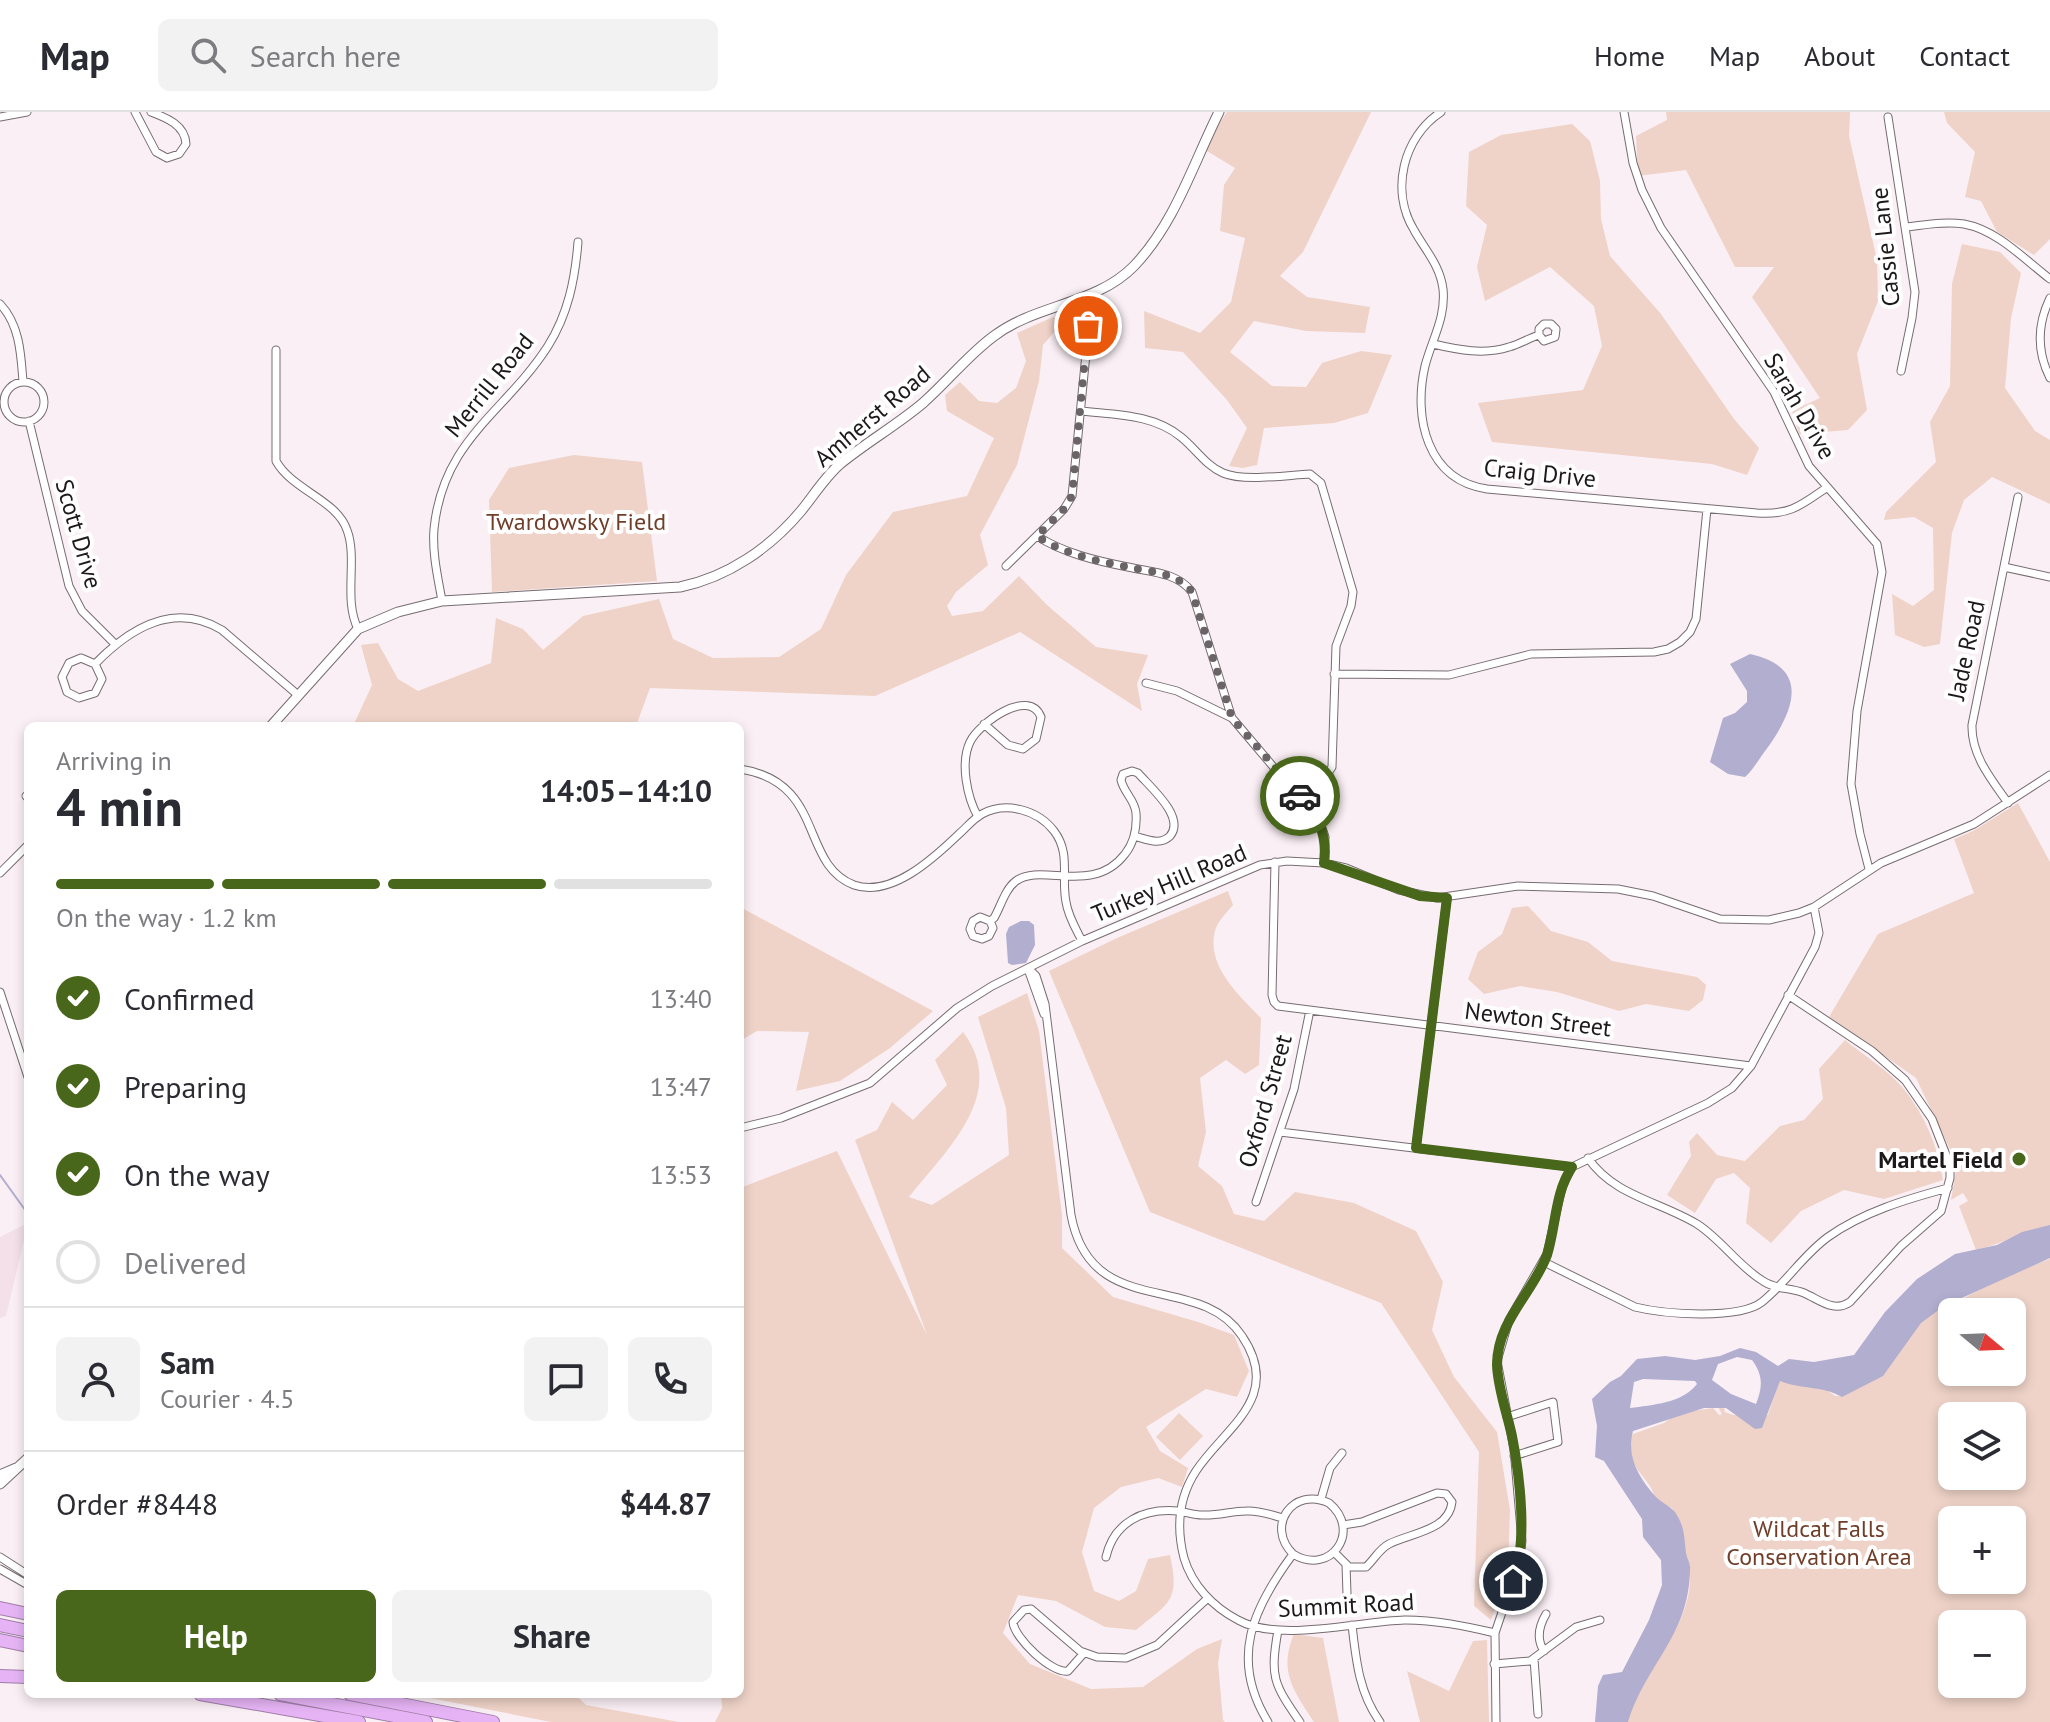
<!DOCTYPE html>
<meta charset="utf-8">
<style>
:root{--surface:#fff;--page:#f2f2f3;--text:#2b2b33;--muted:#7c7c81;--line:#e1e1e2;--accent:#49671b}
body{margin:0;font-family:"PT Sans",sans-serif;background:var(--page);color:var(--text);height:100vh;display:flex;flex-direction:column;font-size:30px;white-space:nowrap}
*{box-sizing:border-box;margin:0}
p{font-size:26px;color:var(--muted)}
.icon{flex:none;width:44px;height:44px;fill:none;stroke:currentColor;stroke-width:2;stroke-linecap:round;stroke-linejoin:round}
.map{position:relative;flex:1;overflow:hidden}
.drawer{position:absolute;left:24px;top:610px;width:720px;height:976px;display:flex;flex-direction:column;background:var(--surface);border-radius:12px;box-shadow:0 4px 12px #0003}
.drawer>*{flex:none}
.needle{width:52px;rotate:109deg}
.controls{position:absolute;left:1938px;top:1186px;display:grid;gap:16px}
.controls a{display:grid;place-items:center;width:88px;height:88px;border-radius:12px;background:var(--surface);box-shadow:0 4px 12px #0003;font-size:40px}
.pin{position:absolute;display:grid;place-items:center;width:68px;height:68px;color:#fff;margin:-34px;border:4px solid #fff;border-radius:50%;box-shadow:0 2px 8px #0007}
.courier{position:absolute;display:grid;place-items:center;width:80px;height:80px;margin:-40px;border:6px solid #49671b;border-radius:50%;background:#fff;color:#222;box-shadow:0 2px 10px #0007}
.overview em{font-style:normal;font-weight:700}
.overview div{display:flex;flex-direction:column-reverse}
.overview{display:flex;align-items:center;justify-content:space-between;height:136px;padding:0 32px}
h1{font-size:52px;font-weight:700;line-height:60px}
.bar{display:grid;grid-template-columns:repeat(4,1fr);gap:12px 8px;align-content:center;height:96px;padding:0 32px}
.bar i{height:10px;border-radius:6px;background:var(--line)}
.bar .selected{background:var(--accent)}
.bar p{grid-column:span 4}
.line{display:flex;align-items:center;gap:20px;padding:0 32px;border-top:2px solid var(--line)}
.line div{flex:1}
.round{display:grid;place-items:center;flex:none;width:84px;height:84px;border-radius:12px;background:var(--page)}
ol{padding:0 32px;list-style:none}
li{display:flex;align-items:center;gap:24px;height:88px}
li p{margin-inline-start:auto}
li .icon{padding:8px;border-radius:50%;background:var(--accent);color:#fff;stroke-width:4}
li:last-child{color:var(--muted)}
li i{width:44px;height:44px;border:4px solid var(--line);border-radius:50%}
.button{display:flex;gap:16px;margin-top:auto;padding:16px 32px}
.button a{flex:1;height:92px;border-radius:12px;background:var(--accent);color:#fff;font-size:32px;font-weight:700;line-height:92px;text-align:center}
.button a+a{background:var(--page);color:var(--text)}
header{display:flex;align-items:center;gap:48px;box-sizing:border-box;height:112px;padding:0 40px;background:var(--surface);border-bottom:2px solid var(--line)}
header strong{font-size:38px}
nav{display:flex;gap:44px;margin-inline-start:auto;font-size:28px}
.search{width:560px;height:72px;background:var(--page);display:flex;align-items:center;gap:20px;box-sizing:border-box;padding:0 28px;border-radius:12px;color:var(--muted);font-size:30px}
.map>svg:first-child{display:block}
.built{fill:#f3e0e9}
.green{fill:#efd3c8;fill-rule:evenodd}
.water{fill:#b1aed0;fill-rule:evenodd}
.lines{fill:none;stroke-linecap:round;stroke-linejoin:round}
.stream{stroke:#b1aed0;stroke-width:2}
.street-casing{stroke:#766c71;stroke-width:9}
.secondary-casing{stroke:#766c71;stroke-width:11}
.highway-casing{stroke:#a07ea9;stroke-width:14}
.street{stroke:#fff;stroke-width:7}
.secondary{stroke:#fff;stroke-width:9}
.highway{stroke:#e6b4f5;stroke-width:12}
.done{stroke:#6a6467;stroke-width:8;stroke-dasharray:0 14.4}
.route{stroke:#49671b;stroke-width:10}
.poi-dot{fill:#49671b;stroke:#fff;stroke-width:3}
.labels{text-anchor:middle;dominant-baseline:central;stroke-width:8;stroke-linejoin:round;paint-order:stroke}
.street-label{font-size:24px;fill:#1d191b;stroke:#fff}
.park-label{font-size:24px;fill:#6f3d28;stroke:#fff}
.poi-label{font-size:24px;font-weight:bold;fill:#1d191b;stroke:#fff;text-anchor:end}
</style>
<header>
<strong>Map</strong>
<div class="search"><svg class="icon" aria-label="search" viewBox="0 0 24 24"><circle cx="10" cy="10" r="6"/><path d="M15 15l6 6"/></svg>Search here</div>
<nav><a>Home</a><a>Map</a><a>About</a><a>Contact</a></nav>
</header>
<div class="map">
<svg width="2050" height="1610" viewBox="0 0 2050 1610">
<rect width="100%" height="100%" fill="#faeff4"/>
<path class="built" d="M28,1111L6,1204L0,1206V1125Z"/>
<path class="green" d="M1227,0H1371L1303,140L1280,164L1307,185L1370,195L1365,221L1306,219L1254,209L1230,240L1272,274L1306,275L1322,251L1361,239L1392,243L1368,301L1334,311L1264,316L1257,353L1243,356L1229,354L1247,316L1227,288L1183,240L1145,236L1144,199L1200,221L1231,190L1245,126L1220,119L1224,73L1235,56L1202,36Z
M1666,0H1850L1849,24L1877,148L1878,189L1857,242L1867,298L1848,318L1799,322L1792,299L1820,286L1752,185L1774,155H1735L1686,58L1638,64L1636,24L1667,8Z
M1944,0H2050V127L2034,143L1997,120L1981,89L1965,85L1975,40L1947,11Z
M1572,12L1590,29L1600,69L1601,107L1610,144L1661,202L1734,307L1759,336L1747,363L1712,352L1492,330L1478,291L1583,278L1602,234L1594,194L1550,155L1485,189L1477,155L1487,113L1466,94L1469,40L1501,23Z
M1962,132L2000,140L2021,161L2011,206L2005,276L2035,319L2050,328V392L1992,365L1964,388L1952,421L1940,532L1924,535L1895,523L1892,482L1913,494L1934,478L1933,416L1914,405L1884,408L1886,400L1936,350L1930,310L1950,274L1952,172Z
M1053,205L1063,210L1043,233L1039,269L1017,353L980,423L988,453L956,480L947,494L952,504L983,499L1019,464L1047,493L1096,535L1148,543L1137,572L1142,599L1020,520L875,584L650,576L636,614H353L372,573L361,533L378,531L398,567L418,579L491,551L496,506L523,517L543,538L583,504L659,487L673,527L713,546L779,545L821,517L846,463L893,400L967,384L994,326L947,299L945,283L960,270L979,289L997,291L1016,276L1026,249L1017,221Z
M574,343L642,350L657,469L492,480L489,388L509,356Z
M2018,691L2050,750V1114C2024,1119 2002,1132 1976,1138L1959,1094L1968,1089L1963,1081L1951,1088L1956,1058L1955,1048L1916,966L1829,905L1878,822L1974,781L1954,727L1973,719Z
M1228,779L1233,793C1227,800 1217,810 1215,819C1206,854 1239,883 1261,906L1259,953L1245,962L1226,948L1200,966L1206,1020L1198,1054L1222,1074L1234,1102L1264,1109L1295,1080L1354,1091L1416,1119L1443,1170L1432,1218L1454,1265L1497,1320L1510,1398L1508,1458L1491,1508L1474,1494L1479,1340L1381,1191L1150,1100L1049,859L1117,826Z
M1528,794L1551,819L1588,830L1612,849L1697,865L1706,873L1703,888L1689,899L1646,892L1619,899L1557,880L1520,874L1484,882L1468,867L1478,840L1502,822L1512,796Z
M740,795L933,899L890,936L840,969L796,979L809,920L757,919L740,929Z
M1027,881L1039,919L1062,1103V1136L1113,1185L1198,1210L1234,1223L1249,1259L1237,1285L1206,1277L1146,1315L1160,1339L1188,1356L1182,1375L1158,1366L1121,1375L1094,1396L1082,1440L1094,1479L1119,1489L1136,1479L1148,1447L1170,1443C1180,1489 1170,1490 1136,1518L1105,1515L1056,1489L1018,1483L1003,1521L1030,1552L1091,1577L1143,1575L1197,1537L1222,1527L1218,1551L1223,1608L1225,1610H715L722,1596L721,1582H740V1076L837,1039L927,1223L855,1028L877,1018L892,990L913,1008L947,973L935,948L963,920C1010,982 945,1039 909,1085L932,1093L1009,1043L1006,996L978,905Z
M1845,928C1863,943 1888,958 1903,976C1925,1003 1938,1035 1943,1068L1884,1087L1844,1078L1801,1099L1771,1131L1746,1111L1750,1076L1734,1061L1716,1067L1695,1101L1667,1083L1691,1044L1689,1030L1697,1021L1717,1043L1745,1049L1780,1014L1804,1008L1823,987L1819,957Z
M2050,1147V1610H1626C1639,1560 1691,1517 1690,1466L1672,1396C1668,1394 1664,1393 1660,1390C1655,1387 1653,1379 1650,1374C1639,1357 1620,1344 1633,1322L1664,1311L1678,1301L1713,1296L1719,1303L1722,1302L1718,1295H1724L1725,1300L1733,1303H1768L1779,1269L1782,1268L1827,1278L1835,1284H1843L1914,1214L1941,1194L1966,1185L2002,1165ZM1952,1200H2012V1260H1952ZM1952,1304H2012V1364H1952ZM1952,1408H2012V1468H1952ZM1952,1512H2012V1572H1952Z
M1179,1301L1203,1324L1180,1348L1156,1325Z
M1294,1522L1323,1526L1339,1610H1314C1294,1579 1278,1560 1294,1522Z
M1487,1528L1489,1610H1420L1407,1559L1449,1579L1473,1529Z
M410,1582H575L586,1593L679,1610H551Z"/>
<path class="water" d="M1750,542C1810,555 1795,597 1768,635C1760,645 1754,657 1745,665L1728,662L1710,650L1723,606L1735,601L1747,590V579L1730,552Z
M1021,809H1029L1034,813L1035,833L1026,851L1012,853L1008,851L1006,822L1009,815Z
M2050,1113V1146L1944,1194L1921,1211L1883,1264L1842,1285C1821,1273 1802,1278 1780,1269L1762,1316L1755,1317L1726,1296H1704L1633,1319C1626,1345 1639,1366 1656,1385C1662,1391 1670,1394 1675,1400C1685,1415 1684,1425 1686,1441C1687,1447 1691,1452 1690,1458C1689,1524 1646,1552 1628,1610H1595L1598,1574L1603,1563L1622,1560L1649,1508L1662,1473L1661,1448L1643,1425L1642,1407L1604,1349L1595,1345L1597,1314L1592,1287L1610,1270L1621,1264L1637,1247L1665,1244L1695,1248L1720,1244L1740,1236L1756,1240L1778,1254L1789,1247L1814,1250L1854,1243L1885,1200L1917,1167L1955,1142L1997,1133L2022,1120ZM1737,1245L1752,1248C1763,1263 1763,1274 1756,1292L1731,1282L1712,1268L1718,1252ZM1643,1267L1695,1269L1697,1272C1683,1291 1652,1293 1630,1296L1634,1270Z"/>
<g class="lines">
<path class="stream" d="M0,1063L28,1102
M28,1211V1215"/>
<g class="street-casing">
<path id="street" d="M135,0L156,40L167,46L179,42L186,32C185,13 167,6 151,0
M1441,0C1403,25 1390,79 1414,118C1425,138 1440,153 1443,177C1446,206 1432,227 1425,254C1413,306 1427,368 1487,377L1757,401C1790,403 1800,394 1826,376
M1624,0L1633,51L1642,78L1661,116L1774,280L1809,354L1877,432L1882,460L1857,599L1851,672L1860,722L1869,757
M0,5L27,0
M1888,5L1915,180L1912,206L1901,259
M1906,115C1925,113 1944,109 1964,112C1997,118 2024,147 2050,167
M2050,186C2037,213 2037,240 2050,266
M0,192C20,213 21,243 23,270
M1433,232C1459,238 1484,243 1509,235C1520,232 1529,226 1539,223L1544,229L1555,225L1556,217L1551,212H1544L1539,217V223
M276,238V349C292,378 337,388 347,418C358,447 343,487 358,517
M4 290a20 20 0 1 1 40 0a20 20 0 1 1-40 0Z
M1081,299C1116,303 1153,302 1181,325C1195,336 1206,354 1223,361C1244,370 1287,363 1310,362L1321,371L1353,480L1351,494L1336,534L1332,655L1324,667L1301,684
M29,309L69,474L82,499L115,532
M1037,424C1063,441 1097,449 1128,455C1150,460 1177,460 1192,480L1232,606
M1006,454L1064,397L1072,384L1087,232L1085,185
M2004,455L2050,465
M442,489C438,466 432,441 434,417C443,327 505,301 548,234C568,202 575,168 578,130
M95,552L81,546L69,551L62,565L67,580L79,586L95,581L102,567L95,552C130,516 174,489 222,518L298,583
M1334,562L1449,563L1531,542L1654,540L1668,537L1680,530L1690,520L1696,507L1707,397
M1146,571L1177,579L1232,606L1320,710L1325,725L1324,751
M740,657C826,670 799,752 854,773C891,786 934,746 959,722C967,715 973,707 982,702C1006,689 1038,698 1054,719C1071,741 1061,765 1066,790C1068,804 1076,817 1082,829
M26,684L28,686
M2008,691C1991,667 1971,643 1972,613L2018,385
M978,705C967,685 960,651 970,630C979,611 1029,575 1041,605L1036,627L1023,637L1008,633L984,612
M1275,750L1272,883L1274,890L1278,894L1751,954
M0,761L28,733
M990,809L993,816L989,824L982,827L973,824L970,817L973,809L980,805L990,809L994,806C1001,794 1005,777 1016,769C1041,750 1093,784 1125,742C1134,731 1137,715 1136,701C1135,688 1124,681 1121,668L1123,662L1132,659L1138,661C1150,675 1186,705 1170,724C1160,734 1146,727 1134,724
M1028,856L1036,864L1045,892L1071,1103C1091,1210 1198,1158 1242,1224C1284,1286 1224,1316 1196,1359C1179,1385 1176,1415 1184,1446C1192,1473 1213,1495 1238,1508C1279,1531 1359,1509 1405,1508C1436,1508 1465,1514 1495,1521
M1028,857L1044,902
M0,880L28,965
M740,1016L781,1006L870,971L957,896L992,874L1082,829L1260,753L1287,749L1324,751L1346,756L1399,778L1437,786L1518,774L1618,777L1653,784L1720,807L1769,808L1799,801L1814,795L1881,751L1974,712L2050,663
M1280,1020L1572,1055
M1416,1036L1447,786
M1588,1046C1614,1084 1659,1089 1697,1112C1722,1128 1738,1154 1763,1169C1776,1178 1790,1175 1804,1181C1820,1188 1834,1201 1850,1190L1901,1134L1941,1099L1950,1066V1053L1932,1007L1905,968L1872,939L1788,883
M1256,1090L1294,977L1310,898
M1544,1150L1635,1195C1663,1202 1739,1208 1762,1190C1786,1171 1803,1143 1828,1125C1863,1100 1907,1087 1948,1076
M1507,1305L1553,1290L1558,1330L1514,1344
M1321,1387L1330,1356L1342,1341
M1334,1440L1349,1455H1366C1374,1448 1379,1437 1389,1432C1410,1421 1449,1419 1452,1390L1446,1382L1437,1381L1362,1410L1343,1413
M0,1445L28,1463
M1106,1445C1114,1410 1143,1396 1178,1399C1186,1400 1194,1403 1202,1403C1217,1404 1232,1399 1246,1399C1259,1398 1271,1403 1283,1406
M1346,1453L1347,1482
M0,1457L28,1473
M1352,1513C1356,1548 1359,1581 1380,1610
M1278,1518C1270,1565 1273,1571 1300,1610
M1544,1539C1536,1527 1539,1514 1546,1502
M1084,1541L1068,1559C1052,1562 1014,1526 1013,1510L1024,1498L1031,1497L1080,1539L1097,1545L1126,1546L1157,1533L1208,1486
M1534,1547L1538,1602
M1494,1552L1530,1549L1576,1515L1600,1508
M1268,1610C1229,1547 1253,1496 1293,1442C1330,1465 1363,1419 1329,1391C1293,1374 1265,1414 1293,1442
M1496,1610L1495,1521L1519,1450L1522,1429L1514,1337L1497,1249L1509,1208L1547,1142L1562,1075L1572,1055L1708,991L1732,976L1751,954L1815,835L1819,821L1814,795"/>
</g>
<g class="secondary-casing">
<path id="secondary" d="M271,614L358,517L398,500L442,489L680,475C728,465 770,436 801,399C814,383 825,365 840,352C867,330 897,313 923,291C948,269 968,243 994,224C1036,192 1096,193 1134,154C1175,111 1193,52 1219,0
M0,1363L16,1356
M0,1372L28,1346"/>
</g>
<g class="highway-casing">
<path id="highway" d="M0,1496L28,1502
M0,1513L28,1519
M0,1528L28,1534
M0,1564L28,1565
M200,1582L359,1610
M280,1582L426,1610
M350,1582L493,1610"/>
</g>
<use href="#street" class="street"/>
<use href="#secondary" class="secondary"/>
<use href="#highway" class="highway"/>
</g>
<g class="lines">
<path class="done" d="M1088,214L1072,384L1064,397L1037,424C1063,442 1097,449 1128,455C1150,460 1177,460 1192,480L1232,606L1300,684"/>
<path class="route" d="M1300,684C1318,705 1328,722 1324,751L1420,784L1447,786L1416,1036L1572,1055C1555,1080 1556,1114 1547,1143C1533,1181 1497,1209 1497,1253C1498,1277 1507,1301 1512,1324C1520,1365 1528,1431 1513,1469"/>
</g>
<circle class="poi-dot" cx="2019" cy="1047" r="8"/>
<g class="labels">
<g class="street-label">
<text transform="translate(1885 135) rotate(-96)">Cassie Lane</text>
<text transform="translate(489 273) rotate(-51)">Merrill Road</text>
<text transform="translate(1800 294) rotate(60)">Sarah Drive</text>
<text transform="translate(872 304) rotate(-40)">Amherst Road</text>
<text transform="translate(1540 361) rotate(6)">Craig Drive</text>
<text transform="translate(79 422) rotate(74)">Scott Drive</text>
<text transform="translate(1966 538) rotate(-78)">Jade Road</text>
<text transform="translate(1169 771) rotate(-23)">Turkey Hill Road</text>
<text transform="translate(1538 907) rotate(7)">Newton Street</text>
<text transform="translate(1265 989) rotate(-74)">Oxford Street</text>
<text transform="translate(1346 1493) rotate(-3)">Summit Road</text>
</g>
<g class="park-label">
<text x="576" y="409">Twardowsky Field</text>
<text x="1819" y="1416">Wildcat Falls<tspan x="1819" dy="28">Conservation Area</tspan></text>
</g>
<g class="poi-label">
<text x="2003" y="1047">Martel Field</text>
</g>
</g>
</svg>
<div class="controls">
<a><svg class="needle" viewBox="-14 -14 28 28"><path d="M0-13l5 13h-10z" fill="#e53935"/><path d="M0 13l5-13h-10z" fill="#7c7c81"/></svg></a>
<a><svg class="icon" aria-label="layers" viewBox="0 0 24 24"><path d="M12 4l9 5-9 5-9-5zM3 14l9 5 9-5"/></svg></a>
<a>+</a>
<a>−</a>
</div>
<div class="pin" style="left:1088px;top:214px;background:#ea580c"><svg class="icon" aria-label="bag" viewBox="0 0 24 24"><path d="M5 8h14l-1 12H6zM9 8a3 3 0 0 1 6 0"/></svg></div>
<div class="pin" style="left:1513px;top:1469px;background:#1f2937"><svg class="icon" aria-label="home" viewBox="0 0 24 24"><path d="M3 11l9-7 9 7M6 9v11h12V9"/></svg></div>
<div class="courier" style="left:1300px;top:684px"><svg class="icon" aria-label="car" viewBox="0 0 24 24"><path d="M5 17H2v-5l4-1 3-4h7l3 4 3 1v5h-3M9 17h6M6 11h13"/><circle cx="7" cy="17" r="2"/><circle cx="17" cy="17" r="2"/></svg></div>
<section class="drawer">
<div class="overview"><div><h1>4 min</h1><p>Arriving in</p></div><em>14:05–14:10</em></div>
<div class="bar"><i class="selected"></i><i class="selected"></i><i class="selected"></i><i></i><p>On the way · 1.2 km</p></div>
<ol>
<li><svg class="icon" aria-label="check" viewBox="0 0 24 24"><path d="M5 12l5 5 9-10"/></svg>Confirmed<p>13:40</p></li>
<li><svg class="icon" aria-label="check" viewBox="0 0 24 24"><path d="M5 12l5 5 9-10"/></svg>Preparing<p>13:47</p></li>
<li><svg class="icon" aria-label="check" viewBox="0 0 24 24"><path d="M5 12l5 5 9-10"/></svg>On the way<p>13:53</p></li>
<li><i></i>Delivered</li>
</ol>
<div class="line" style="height:144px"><a class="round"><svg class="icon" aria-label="person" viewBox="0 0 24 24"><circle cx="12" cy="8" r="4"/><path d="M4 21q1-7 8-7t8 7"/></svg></a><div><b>Sam</b><p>Courier · 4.5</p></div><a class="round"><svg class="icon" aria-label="chat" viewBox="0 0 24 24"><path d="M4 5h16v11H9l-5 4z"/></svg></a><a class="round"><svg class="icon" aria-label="phone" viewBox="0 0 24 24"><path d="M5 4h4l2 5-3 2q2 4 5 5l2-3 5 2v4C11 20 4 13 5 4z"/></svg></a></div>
<div class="line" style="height:104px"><div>Order #8448</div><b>$44.87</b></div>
<div class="button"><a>Help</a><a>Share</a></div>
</section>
</div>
